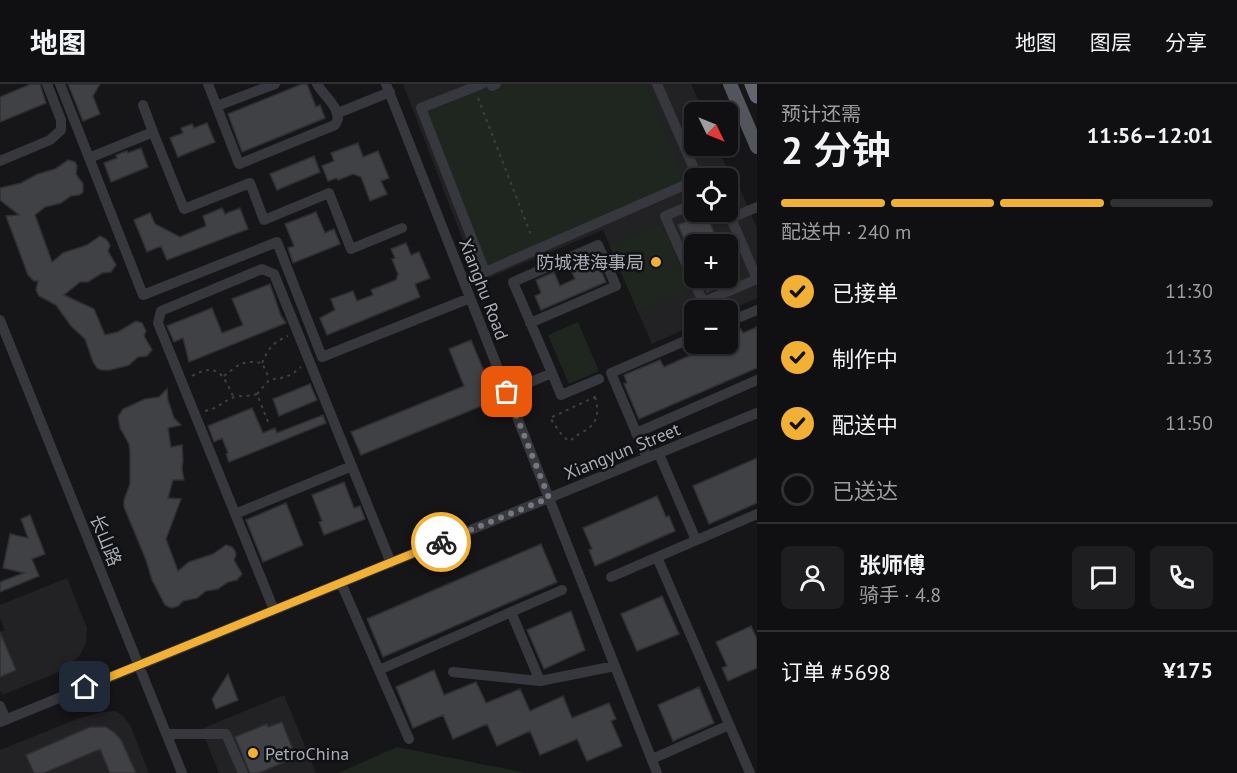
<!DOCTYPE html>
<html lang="zh">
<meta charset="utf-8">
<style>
:root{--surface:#101012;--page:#1e1e20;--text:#f1f3f6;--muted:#9c9d9f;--line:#303032;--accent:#f2b134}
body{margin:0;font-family:"PT Sans","Noto Sans SC",sans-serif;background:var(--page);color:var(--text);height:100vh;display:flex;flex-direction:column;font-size:22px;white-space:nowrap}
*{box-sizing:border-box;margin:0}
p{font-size:20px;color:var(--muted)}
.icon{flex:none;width:33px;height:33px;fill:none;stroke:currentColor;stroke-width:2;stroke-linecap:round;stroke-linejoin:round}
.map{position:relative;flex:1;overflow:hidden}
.sheet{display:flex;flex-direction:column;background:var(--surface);width:480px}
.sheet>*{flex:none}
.needle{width:39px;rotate:133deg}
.buttons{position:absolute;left:684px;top:18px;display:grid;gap:12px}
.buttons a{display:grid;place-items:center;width:54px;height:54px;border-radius:9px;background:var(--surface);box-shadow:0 2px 4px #0004,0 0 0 2px var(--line);font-size:30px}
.pin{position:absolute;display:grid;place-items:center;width:51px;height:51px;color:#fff;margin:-26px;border-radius:12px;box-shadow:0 3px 9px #0006}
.courier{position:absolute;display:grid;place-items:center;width:60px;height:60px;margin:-30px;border:4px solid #f2b134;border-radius:50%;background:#fff;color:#222;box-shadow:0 2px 8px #0007}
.summary em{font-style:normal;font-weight:600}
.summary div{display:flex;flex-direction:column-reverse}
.summary{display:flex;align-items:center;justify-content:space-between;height:102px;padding:0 24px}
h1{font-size:39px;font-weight:600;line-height:45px}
.bar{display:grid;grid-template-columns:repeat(4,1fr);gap:9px 6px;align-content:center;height:72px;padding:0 24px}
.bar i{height:8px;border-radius:4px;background:var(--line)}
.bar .on{background:var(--accent)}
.bar p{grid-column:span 4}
.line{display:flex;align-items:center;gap:15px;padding:0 24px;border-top:2px solid var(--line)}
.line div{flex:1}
.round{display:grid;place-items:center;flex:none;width:63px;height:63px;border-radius:9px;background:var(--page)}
ol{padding:0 24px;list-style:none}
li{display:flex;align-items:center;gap:18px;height:66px}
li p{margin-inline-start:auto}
li .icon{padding:6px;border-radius:50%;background:var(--accent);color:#111;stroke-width:4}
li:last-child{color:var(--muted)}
li i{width:33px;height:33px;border:3px solid var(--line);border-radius:50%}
header{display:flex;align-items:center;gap:36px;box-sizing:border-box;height:84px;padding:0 30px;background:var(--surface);border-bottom:2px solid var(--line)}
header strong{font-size:28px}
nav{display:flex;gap:33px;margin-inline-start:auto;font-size:21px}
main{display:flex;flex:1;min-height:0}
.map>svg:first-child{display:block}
.built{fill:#222225;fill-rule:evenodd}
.green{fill:#1e261f}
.building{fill:#404145;stroke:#303034;stroke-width:1.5}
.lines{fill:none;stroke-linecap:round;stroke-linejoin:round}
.path{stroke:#3d3f44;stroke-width:2;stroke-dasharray:3 4.5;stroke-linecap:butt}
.minor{stroke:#37383d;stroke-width:10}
.major{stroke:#53555c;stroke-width:14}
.highway{stroke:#63666e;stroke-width:15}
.done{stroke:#757880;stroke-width:6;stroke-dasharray:0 10.8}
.route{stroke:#f2b134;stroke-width:8}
.poi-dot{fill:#f2b134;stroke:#111113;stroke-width:2}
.labels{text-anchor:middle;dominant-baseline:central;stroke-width:5;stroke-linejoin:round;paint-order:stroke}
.poi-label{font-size:18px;fill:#a8adb8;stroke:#111113;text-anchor:end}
.street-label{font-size:18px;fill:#a8adb8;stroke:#111113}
</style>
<header>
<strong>地图</strong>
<nav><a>地图</a><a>图层</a><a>分享</a></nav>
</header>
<main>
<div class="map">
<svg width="757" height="689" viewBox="0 0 757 689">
<rect width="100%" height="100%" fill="#161618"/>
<path class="built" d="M403,0H691L703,28H694V62H717L730,91L734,90L757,144V214L728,227L694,226V241L652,260L603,146L479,198ZM694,94H728V128H694ZM694,160H728V194H694Z
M67,494L87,544L86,559L80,571L66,585L2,611L0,606V548L5,546L0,534V521Z
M284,611L316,689H219L201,645Z
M115,627L122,631L130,641L149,689H0V666L77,635L102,628Z"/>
<path class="green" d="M508,0H646L686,98L487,181L427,29L488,3L490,8Z
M661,139L690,206L638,228L610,162Z
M578,238L599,287L569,300L548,251Z
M397,663L526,689H338Z"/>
<path class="building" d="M31,0H40L46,19L0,38V13Z
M68,0H100L93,12L100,30L83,37Z
M302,0H307L316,23L320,21L325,34L242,68L228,30Z
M207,39L215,58L178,73L170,54L183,49L181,44L192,40L194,44Z
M358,59L363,73L378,67L389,94L381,97L387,110L370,117L361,93L353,90L338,96L337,94L328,97L322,82L334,77L331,69Z
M141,64L148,83L111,98L104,79L117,74L116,71L127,67L128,69Z
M314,72L320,88L277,106L270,90Z
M68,76L75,78L77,82L76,90L83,100V108L79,111L71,112L61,119L45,123L35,131L52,178L63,169L87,161L100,152L106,155L109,159L110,162L108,167L116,181L111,188L102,189L88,198H80L64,211L94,225L105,251L118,248L136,237L142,239L146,247L144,252L152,266L147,272L138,273L129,281L110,286H101L97,284L93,278L85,255L71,242L56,221L39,212L36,206L38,197H34L28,191L6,132L19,131L0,116V104L21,99L38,90L55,85Z
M222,124L225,130L240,124L248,145L167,176L161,162L147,168L134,136L150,129L155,140L180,153L206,142L203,132Z
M316,128L325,149L334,145L340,160L293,179L288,164L294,162L285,140Z
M706,129L719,160H694V180L678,141Z
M406,159L411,171L419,168L430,194L415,200L420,213L327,251L320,234L335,226L331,215L353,207L357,217L373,211L371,206L396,196L398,190L392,175L395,174L391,165Z
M588,174L594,187L600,184L606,198L541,226L535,212L541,209L536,196L554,188L560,202L575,195L569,182Z
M700,194H740L707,208Z
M270,200L281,232L286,239L189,278L183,254L174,258L167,242L212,224L222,249L243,241L232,215Z
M757,243V284L639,335L624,300L627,299L624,291L660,276L664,283L700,267L698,260H728V251L741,245L743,249Z
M471,256L496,316L361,371L351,348L464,302L449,265Z
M310,300L317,316L279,332L273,315Z
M167,305L168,316L174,334L181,341L168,344L171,363L182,361L183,376L182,385L184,396H173L168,414L181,415L166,455L178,487L189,478L213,470L226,461L232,463L235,467L236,471L234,476L242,490L237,496L228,498L218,505L206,507L197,514L183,517L178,522L171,524L165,521L152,496L146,476L124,423V416L130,400V369L129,360L120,344L118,333L123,325L145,315L159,313Z
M252,324L263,349L275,344L277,349L323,331L326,339L229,378L226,370L228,369L222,354L214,358L208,342Z
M757,374V419L709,440L693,402Z
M344,398L354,424L360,422L365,435L324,451L319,438L322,437L312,411Z
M657,412L666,433L669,432L675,447L595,482L589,466L592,465L583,444Z
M286,419L303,461L263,478L246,436Z
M30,431L45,470L32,475L39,492L0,508V498L24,489L3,484L10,450L28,454L21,435Z
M541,460L557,498L383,573L367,535Z
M662,512L679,550L637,567L621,530Z
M571,527L585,566L544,585L527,546Z
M751,542L757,555V584L728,597L722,584L727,582L716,558Z
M0,548L16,586L0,593Z
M434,586L444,611L476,598L486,619L520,605L530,627L563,612L572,634L609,619L616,635L611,637L622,662L587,677L577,655L540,671L530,647L497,662L487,640L453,655L443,631L413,644L396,603Z
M228,590L238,616L216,625L212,615Z
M699,603L714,639L673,657L658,621Z
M282,638L296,673L259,689H250L235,653L267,640L268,643Z
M90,643H106L115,649L121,656L136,689H110L100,665L44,689H34L26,671Z"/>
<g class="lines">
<path class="path" d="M478,14L531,151
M262,279C268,265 273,258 288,252
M192,292C217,278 223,290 233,312
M224,292C239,280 243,276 262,279L269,294
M257,310L270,295C283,295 291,292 301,283
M595,313C600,331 597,341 581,349C576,351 574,355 569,357C561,352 556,342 550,334Z
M205,327C217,325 222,318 232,314C237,311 248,313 257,310L268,338"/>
<path class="minor" d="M60,0L143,211L277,158L322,273L470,214
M208,0L239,80L335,41L338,35C337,20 324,12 317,0
M386,0L657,689
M482,0L421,24L485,188L694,97
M491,0L492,2L496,0
M657,0L698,94
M217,22L275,0
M338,29L390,8
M153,48L184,125L250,99L264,136L329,109L351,165L402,144
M89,74L153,48L143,21
M0,77L50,56L61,46V36L47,0
M694,120L665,132L703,218L757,195L728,127
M731,134L757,123
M0,236L182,689
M728,238L757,226
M530,239L616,202L598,161L513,198L552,289
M507,308L552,289L561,311L599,295
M636,349L757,296
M659,370L696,456
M647,374L611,289L694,253
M235,430L352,382
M657,473L750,689
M611,493L757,430
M341,499L409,655
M274,526L158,239L161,227L262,185L274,190L391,479
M511,528L562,506
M379,586L511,528L540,597
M453,588L540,597L615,582
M0,622L6,636
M0,638L757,329
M167,650H226L243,689
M652,675L729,641"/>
<path class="major" d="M730,0L757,63"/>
<path class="highway" d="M752,0L757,12"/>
</g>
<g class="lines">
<path class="done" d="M441,458L549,414L507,308"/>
<path class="route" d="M85,603L441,458"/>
</g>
<g class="poi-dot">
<circle cx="656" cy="178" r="6"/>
<circle cx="253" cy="669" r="6"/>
</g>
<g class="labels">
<g class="poi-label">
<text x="644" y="178">防城港海事局</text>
<text x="265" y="669" text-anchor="start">PetroChina</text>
</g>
<g class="street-label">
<text transform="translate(484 205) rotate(69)">Xianghu Road</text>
<text transform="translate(622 367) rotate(-22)">Xiangyun Street</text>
<text transform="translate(106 456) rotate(68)">长山路</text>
</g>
</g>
</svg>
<div class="buttons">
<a><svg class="needle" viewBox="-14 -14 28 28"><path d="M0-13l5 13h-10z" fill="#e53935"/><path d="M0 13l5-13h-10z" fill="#9c9d9f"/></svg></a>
<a><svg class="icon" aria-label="locate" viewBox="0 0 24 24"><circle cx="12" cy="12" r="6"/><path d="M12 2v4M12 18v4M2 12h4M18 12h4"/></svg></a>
<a>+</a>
<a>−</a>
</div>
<div class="pin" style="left:507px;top:308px;background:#ea580c"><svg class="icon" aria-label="bag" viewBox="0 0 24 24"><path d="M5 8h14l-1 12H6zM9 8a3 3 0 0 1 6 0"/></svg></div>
<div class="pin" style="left:85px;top:603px;background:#1f2937"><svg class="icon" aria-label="home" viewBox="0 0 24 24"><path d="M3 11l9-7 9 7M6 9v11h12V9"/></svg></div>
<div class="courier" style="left:441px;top:458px"><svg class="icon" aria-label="bike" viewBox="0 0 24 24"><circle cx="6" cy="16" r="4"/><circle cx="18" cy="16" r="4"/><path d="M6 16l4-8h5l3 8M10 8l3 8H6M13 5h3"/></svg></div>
</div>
<section class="sheet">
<div class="summary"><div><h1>2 分钟</h1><p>预计还需</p></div><em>11:56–12:01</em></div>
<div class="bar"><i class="on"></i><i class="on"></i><i class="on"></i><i></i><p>配送中 · 240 m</p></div>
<ol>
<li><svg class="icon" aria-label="check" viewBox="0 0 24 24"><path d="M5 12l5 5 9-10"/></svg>已接单<p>11:30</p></li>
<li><svg class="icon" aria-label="check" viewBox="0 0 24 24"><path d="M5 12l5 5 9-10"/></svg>制作中<p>11:33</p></li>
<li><svg class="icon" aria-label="check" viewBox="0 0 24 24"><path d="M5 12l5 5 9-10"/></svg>配送中<p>11:50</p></li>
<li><i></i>已送达</li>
</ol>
<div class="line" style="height:108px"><a class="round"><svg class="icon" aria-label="person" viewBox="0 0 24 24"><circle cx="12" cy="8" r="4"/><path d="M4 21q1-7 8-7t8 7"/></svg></a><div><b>张师傅</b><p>骑手 · 4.8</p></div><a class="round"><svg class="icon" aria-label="chat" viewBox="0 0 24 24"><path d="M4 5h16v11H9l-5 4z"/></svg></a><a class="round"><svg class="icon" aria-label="phone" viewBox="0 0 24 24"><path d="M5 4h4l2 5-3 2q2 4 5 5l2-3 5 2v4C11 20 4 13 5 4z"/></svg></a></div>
<div class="line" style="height:78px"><div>订单 #5698</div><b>¥175</b></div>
</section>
</main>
